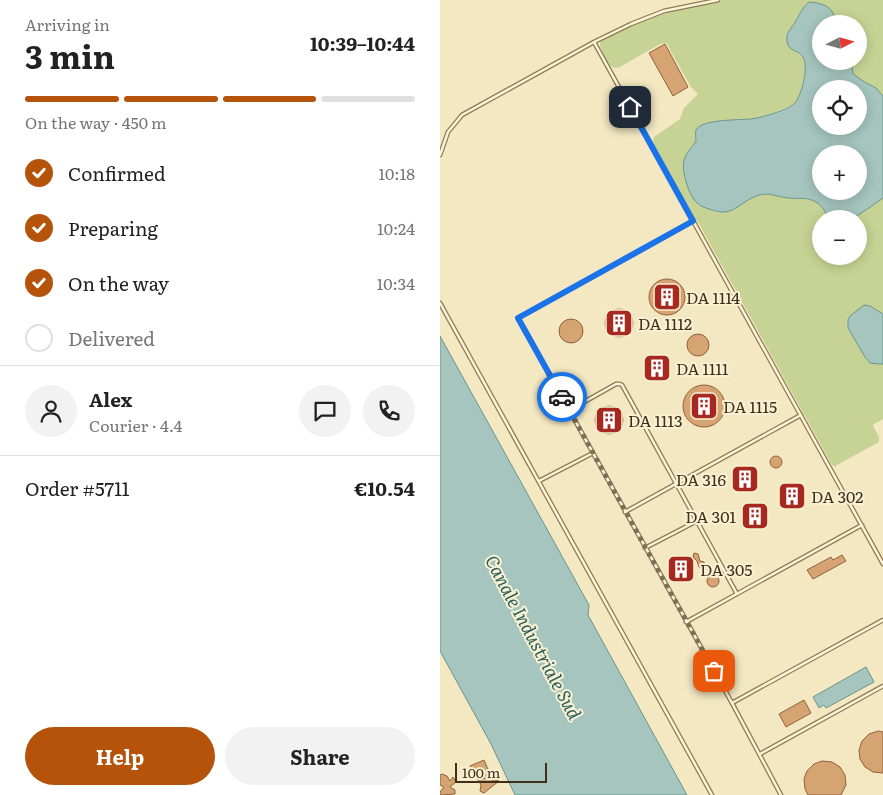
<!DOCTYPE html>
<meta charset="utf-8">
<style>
:root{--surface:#fff;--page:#f2f2f2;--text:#222;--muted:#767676;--line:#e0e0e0;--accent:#b45309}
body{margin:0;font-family:Literata,serif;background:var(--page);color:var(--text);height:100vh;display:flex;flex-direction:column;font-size:19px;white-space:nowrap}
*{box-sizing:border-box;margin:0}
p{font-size:16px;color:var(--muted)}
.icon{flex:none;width:28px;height:28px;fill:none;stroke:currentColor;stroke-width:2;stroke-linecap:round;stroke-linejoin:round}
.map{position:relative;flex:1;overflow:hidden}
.drawer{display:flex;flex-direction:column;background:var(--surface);width:440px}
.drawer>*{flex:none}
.needle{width:32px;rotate:84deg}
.tools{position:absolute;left:372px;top:15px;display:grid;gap:10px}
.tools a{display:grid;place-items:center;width:55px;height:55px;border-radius:50%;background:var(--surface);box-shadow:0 2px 12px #0003;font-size:25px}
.scale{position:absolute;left:15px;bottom:12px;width:92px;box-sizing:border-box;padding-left:5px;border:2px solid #3d2f1c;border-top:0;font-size:14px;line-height:18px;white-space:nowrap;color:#3d2f1c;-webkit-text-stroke:4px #f9f1d2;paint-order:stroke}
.pin{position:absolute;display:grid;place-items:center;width:42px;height:42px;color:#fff;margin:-21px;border-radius:10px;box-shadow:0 2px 8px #0006}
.courier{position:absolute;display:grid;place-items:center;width:50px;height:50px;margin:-25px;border:4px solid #1a73e8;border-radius:50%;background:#fff;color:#222;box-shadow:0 1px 6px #0007}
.headline em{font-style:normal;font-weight:700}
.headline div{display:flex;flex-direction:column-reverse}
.headline{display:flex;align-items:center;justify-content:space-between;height:85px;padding:0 25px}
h1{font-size:32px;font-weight:700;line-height:38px}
.bar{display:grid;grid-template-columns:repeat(4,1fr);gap:8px 5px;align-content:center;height:60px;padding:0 25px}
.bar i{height:6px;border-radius:4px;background:var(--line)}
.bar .current{background:var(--accent)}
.bar p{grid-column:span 4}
.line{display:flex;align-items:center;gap:12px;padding:0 25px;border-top:1px solid var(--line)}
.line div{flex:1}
.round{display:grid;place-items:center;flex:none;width:52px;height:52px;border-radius:26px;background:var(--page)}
ol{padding:0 25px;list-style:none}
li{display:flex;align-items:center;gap:15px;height:55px}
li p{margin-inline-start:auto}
li .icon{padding:5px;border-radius:50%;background:var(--accent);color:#fff;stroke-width:4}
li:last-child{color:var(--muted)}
li i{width:28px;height:28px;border:2px solid var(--line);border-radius:50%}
.action{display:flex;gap:10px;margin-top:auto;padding:10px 25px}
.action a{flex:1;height:58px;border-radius:30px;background:var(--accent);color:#fff;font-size:20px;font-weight:700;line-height:58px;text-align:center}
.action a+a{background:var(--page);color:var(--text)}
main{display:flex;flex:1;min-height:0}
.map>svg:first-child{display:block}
.green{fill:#c7d394}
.water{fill:#a5c5be;stroke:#6a958d;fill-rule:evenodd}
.building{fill:#d6a373;stroke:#916239}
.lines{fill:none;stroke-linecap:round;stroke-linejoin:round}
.lane-casing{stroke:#8f7956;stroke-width:5}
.lane{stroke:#fcf4d6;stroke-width:2.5}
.done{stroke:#7d7056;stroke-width:5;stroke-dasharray:0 9}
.route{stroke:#1a73e8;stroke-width:6}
.labels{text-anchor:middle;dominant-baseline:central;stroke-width:4;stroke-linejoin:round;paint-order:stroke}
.poi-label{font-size:16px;fill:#3d2f1c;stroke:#f9f1d2;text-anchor:start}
.water-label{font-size:18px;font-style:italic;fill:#2a5f5f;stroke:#f9f1d2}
</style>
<main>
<section class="drawer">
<div class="headline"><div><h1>3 min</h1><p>Arriving in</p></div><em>10:39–10:44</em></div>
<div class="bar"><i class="current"></i><i class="current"></i><i class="current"></i><i></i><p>On the way · 450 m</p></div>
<ol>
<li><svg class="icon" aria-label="check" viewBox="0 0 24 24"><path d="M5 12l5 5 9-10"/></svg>Confirmed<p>10:18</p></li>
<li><svg class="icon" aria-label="check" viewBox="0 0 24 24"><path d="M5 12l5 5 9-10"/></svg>Preparing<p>10:24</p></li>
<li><svg class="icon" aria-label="check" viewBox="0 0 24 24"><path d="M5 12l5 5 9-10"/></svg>On the way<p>10:34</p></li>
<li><i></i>Delivered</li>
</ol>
<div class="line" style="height:90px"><a class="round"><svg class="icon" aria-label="person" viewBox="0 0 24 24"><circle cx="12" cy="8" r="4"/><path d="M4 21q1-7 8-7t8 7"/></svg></a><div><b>Alex</b><p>Courier · 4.4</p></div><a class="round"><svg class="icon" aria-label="chat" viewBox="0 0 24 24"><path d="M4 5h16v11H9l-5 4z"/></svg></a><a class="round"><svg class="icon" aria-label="phone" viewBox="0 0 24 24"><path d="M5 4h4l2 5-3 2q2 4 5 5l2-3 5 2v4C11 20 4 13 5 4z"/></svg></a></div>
<div class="line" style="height:65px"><div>Order #5711</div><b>€10.54</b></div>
<div class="action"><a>Help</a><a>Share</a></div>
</section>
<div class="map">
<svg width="443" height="795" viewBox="0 0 443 795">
<rect width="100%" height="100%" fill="#f3e8c2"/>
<path class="green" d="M284,0H443V96L436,88L423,81L413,74L411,61H419V24H390L395,18C387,5 382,0 366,4C353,22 353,26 351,48L363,57L365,63V73L361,95L354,104L326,116L311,119L270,122L256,131V141L247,153L258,205L266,207L273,211L285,212L292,209L313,197L324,194L337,195L348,198L373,200L381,205L390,219H381V256H419V219H412L426,210L443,198V314L430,306L410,316L408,320V328L425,357L439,364H443V419L434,424L433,426L439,437V442L397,465L396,467L392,465L259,224L253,217L214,146L213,142L214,137L240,119L244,108L258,94L251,87L230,50L227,43L220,44L178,68C166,68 164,55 160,46V43L162,40L176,32L223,14Z"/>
<path class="water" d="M369,2C381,3 391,5 395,18L390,24H381V61H411L413,74L423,81L436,88L443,96V198L426,210L412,219H390C385,213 383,206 376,202C368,197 358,199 349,198C334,197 328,190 312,198C303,202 295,211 285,212C279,213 260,207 257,203C249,196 241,171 244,160C246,153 252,147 256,141C256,138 255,133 256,130C261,119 300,120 311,119C321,118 347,110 354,104C362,96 369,66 363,57C359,51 351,51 348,45C344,35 350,30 354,24C359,16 361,9 369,2ZM381,89H419V126H381ZM381,154H419V191H381Z
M424,305L430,306L443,314V364H439L430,363L425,357L408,328V320L410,316Z
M0,336L149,605L148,615L247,795H75L51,744L0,651Z
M426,667L434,682L386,708L384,705L379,708L373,697Z"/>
<path class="building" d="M225,44L248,87L233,96L209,53Z
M209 297a18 18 0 1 1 36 0a18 18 0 1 1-36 0Z
M165 323a14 14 0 1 1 28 0a14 14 0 1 1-28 0Z
M119 331a12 12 0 1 1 24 0a12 12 0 1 1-24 0Z
M247 345a11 11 0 1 1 22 0a11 11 0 1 1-22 0Z
M206 368a11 11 0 1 1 22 0a11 11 0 1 1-22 0Z
M243 406a21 21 0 1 1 42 0a21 21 0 1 1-42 0Z
M155 420a14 14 0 1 1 28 0a14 14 0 1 1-28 0Z
M330 462a6 6 0 1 1 12 0a6 6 0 1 1-12 0Z
M299 479a6 6 0 1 1 12 0a6 6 0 1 1-12 0Z
M344 496a8 8 0 1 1 16 0a8 8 0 1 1-16 0Z
M307 516a8 8 0 1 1 16 0a8 8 0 1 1-16 0Z
M254,553L258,554L260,561L264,562L265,565L263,568L259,567L257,561L253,557Z
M402,555L406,561L373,579L367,570L391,557L393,560Z
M234 569a7 7 0 1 1 14 0a7 7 0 1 1-14 0Z
M267 581a6 6 0 1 1 12 0a6 6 0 1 1-12 0Z
M364,700L371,713L346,727L339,714Z
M438,731L443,732V773L433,772L425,767L420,759L419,750L422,741L429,734Z
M44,760L50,774L43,778L59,781L44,793L40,791L41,785L30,766Z
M382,761L392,762L400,767L405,775L406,785L401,795H368L365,789L364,779L367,771L374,764Z
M2,774L7,776L10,781L13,777L16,782L10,787L15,790V794L0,795V792L4,787L0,785V775Z"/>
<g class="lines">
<g class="lane-casing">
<path id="lane" d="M154,42L443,564
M0,155L8,132L22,115L154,42L191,24L224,11L278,0
M253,221L78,318L292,703L341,795
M0,303L272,795
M130,410L176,384H180L182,385L297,594
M99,481L153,453
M185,512L361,415
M205,548L257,521
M246,622L422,525
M292,703L443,620
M320,754L443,686"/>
</g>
<use href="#lane" class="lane"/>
</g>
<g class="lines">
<path class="done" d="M122,397L274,671"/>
<path class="route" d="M122,397L78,318L253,221L190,107"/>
</g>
<defs>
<g id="building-square" transform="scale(1.4375)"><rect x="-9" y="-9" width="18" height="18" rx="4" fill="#a6281f" stroke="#f9f1d2"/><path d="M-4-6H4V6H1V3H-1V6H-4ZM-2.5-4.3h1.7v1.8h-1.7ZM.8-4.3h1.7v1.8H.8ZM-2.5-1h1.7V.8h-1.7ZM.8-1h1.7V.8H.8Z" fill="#fff"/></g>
</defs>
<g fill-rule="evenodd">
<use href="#building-square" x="227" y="297"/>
<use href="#building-square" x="179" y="323"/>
<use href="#building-square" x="217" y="368"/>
<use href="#building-square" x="264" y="406"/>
<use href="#building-square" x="169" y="420"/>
<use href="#building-square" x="305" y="479"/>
<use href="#building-square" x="352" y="496"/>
<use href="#building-square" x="315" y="516"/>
<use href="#building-square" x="241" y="569"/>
</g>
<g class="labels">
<g class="poi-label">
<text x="246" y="297">DA 1114</text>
<text x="198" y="323">DA 1112</text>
<text x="236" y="368">DA 1111</text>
<text x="283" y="406">DA 1115</text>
<text x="188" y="420">DA 1113</text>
<text x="286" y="479" text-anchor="end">DA 316</text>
<text x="371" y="496">DA 302</text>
<text x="296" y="516" text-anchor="end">DA 301</text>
<text x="260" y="569">DA 305</text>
</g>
<g class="water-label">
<text transform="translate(94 637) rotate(62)">Canale Industriale Sud</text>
</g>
</g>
</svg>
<div class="tools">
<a><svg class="needle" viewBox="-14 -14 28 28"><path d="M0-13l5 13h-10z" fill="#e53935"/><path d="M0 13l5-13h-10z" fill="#767676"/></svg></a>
<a><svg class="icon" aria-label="locate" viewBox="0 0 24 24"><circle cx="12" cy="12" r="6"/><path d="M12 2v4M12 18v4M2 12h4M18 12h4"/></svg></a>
<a>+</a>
<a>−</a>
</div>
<div class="scale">100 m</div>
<div class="pin" style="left:274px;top:671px;background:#ea580c"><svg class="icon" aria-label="bag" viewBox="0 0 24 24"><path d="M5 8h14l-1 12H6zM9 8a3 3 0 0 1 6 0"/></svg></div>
<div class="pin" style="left:190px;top:107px;background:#1f2937"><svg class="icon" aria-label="home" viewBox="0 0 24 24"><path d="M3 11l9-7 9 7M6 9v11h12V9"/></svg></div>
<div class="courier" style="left:122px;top:397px"><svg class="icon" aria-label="car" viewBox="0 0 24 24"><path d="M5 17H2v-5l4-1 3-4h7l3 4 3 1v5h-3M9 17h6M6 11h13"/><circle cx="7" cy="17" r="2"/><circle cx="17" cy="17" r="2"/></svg></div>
</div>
</main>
